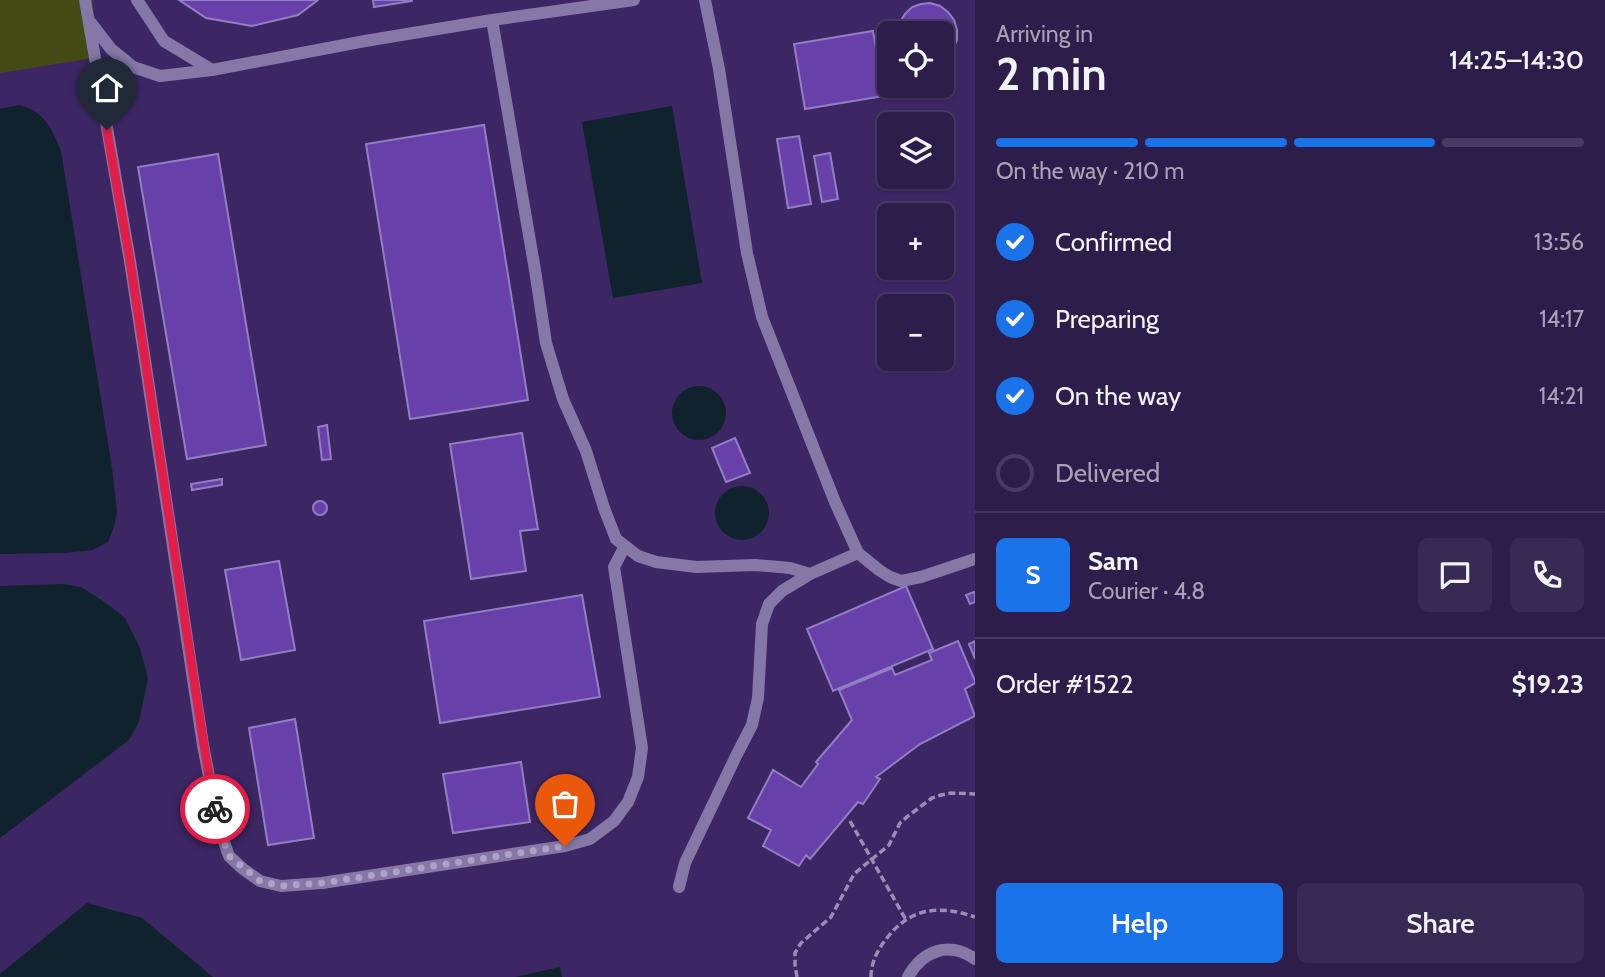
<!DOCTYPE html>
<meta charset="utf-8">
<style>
:root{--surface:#2d1d4b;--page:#392a55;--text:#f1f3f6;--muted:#a7a2b5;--line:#483b63;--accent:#1a73e8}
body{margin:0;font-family:Cabin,sans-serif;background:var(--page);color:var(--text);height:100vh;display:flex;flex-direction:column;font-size:26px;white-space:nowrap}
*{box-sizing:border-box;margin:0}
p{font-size:23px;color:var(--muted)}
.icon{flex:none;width:38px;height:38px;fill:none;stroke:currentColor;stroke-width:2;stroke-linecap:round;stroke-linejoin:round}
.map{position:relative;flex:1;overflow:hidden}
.sheet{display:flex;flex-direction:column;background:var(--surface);width:630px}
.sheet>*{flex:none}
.buttons{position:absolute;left:877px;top:21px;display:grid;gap:14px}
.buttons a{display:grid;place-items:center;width:77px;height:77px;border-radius:10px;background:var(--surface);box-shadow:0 2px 5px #0004,0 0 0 2px var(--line);font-size:35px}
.pin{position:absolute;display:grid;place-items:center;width:60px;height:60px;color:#fff;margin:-72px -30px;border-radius:50% 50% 50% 0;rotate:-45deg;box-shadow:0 0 7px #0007}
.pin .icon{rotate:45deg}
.courier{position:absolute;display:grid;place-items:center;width:70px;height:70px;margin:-35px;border:5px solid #e11d48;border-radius:50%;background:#fff;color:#222;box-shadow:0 2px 9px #0007}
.head em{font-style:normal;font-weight:600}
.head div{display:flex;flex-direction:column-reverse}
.head{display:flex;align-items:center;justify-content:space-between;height:119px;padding:0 21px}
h1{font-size:46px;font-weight:600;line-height:52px}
.bar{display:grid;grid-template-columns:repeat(4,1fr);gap:10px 7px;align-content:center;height:84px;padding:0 21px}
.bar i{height:9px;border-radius:5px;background:var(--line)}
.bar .on{background:var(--accent)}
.bar p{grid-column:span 4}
.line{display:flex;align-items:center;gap:18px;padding:0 21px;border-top:2px solid var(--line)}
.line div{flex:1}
.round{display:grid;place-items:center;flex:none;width:74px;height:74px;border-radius:10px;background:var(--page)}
ol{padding:0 21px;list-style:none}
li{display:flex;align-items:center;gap:21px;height:77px}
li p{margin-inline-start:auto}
li .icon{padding:7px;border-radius:50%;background:var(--accent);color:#fff;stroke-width:4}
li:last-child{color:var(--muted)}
li i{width:38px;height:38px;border:4px solid var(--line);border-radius:50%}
.cta{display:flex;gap:14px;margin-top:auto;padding:14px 21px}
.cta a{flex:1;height:80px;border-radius:10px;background:var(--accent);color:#fff;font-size:28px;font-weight:600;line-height:80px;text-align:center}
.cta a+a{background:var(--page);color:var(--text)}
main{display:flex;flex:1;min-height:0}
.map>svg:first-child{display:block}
.grass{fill:#434a14}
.water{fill:#10222d}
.building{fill:#6741a9;stroke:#927ec3;stroke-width:2}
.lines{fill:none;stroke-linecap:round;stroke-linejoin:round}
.path{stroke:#9a8db6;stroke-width:3.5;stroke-dasharray:7 3.5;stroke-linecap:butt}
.lane{stroke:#8578a7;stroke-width:12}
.done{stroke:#ada2c7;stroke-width:7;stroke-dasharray:0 12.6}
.route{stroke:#e11d48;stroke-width:9}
</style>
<main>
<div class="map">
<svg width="975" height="977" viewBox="0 0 975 977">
<rect width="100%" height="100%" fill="#3c2764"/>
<path class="grass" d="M0,0H92L100,57L0,73Z"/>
<path class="water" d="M19,105C44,111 52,128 61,151L112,468L117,512L114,527L108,542L93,550L64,553L0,554V109Z
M672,106L702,283L613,298L582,122Z
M672 413a27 27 0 1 1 54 0a27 27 0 1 1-54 0Z
M715 513a27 27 0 1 1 54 0a27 27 0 1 1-54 0Z
M63,584L81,587L106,603L125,618L140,648L148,678L139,722L129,740L0,838V586Z
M87,903L142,918L213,977H0V974Z
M560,967L562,977H515Z"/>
<path class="building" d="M179,0H318L298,15L252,26L206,18Z
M373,0H412V1L374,7Z
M930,3L940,6L948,12L954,20L957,30V40L953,49L942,59V33H898L900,22L905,14L912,7L921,4Z
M873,31L884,96L805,109L794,44Z
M484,125L528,400L410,419L366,144Z
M799,136L811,204L788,208L777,139Z
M830,153L838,199L822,202L814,156Z
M218,154L266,445L187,459L138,167Z
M327,425L331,459L322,460L318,427Z
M522,433L538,529L520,531L526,571L471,579L450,444Z
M735,438L750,473L726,482L712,448Z
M222,479V485L192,490L191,484Z
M313 508a7 7 0 1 1 14 0a7 7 0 1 1-14 0Z
M279,561L295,650L241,660L225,570Z
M906,586L933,649L833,691L807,629Z
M974,592H975V602L970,604L966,595Z
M582,595L600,697L440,723L424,621Z
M958,641L975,681V683L965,689L975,716L920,744L876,777L880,779L863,804L858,802L810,859L806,855L799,866L763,846L771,830L748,818L773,770L801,787L818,764L816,762L852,720L839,690L892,668L895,675L932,660L929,653Z
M975,641V659L969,644Z
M295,719L314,838L268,845L249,728Z
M521,762L530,822L453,833L443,774Z"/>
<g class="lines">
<path class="path" d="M850,821L906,920
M797,977L795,965V953L801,943L831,917L854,874L889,845L900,823L908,816L932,798L941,795L951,793L975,794
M871,977C871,962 878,949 887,938C911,907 940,905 975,917"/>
<path class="lane" d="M85,0L130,261L203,745L219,828L229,856L243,869L260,881L281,886L322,883L565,846L590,839L614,821L628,802L638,777L642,748L614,567L625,546
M137,0L164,41L212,70
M705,0L719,69L747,253L762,317L835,502L858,553L879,570L890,577L901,581L921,577L975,559
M492,20L535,270L546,343L563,399L586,451L604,508L616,539L638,556L656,562L696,567L755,565L790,568L810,574
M91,23L111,49L133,67L160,76L212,70L365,41L492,20L634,0
M679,887L685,863L736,756L752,725L758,698L762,624L769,604L782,591L810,574L858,553
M908,977C923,950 949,941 975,959"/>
</g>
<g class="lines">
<path class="done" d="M215,809L219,828L229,856L260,881L281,886L322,883L565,846"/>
<path class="route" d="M107,130L130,261L204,746L215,809"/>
</g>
</svg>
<div class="buttons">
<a><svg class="icon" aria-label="locate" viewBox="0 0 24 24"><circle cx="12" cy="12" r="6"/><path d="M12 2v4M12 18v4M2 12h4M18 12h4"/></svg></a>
<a><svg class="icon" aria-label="layers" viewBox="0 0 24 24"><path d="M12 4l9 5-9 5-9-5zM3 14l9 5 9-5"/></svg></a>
<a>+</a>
<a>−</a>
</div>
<div class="pin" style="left:565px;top:846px;background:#ea580c"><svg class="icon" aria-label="bag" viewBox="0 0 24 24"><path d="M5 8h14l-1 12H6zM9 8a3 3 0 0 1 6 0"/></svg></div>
<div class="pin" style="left:107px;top:130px;background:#1f2937"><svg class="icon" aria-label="home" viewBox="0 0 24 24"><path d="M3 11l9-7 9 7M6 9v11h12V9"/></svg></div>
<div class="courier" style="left:215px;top:809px"><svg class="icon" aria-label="bike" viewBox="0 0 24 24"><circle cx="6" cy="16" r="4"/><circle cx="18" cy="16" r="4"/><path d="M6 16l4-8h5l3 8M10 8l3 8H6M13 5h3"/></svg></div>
</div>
<section class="sheet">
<div class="head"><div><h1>2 min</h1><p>Arriving in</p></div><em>14:25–14:30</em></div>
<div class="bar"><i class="on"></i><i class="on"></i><i class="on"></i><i></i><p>On the way · 210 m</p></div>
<ol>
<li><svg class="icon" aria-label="check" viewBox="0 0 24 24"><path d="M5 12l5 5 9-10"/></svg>Confirmed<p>13:56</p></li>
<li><svg class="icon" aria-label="check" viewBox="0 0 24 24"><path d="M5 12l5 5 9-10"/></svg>Preparing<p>14:17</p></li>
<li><svg class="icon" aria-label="check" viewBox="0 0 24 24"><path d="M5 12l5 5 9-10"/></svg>On the way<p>14:21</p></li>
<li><i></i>Delivered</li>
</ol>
<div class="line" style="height:126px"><b class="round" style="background:var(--accent);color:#fff">S</b><div><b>Sam</b><p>Courier · 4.8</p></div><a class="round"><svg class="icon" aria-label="chat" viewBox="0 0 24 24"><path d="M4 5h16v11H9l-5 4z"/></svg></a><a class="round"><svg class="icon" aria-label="phone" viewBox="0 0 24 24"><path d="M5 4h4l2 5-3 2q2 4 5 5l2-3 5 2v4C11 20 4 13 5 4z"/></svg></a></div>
<div class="line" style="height:91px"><div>Order #1522</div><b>$19.23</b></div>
<div class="cta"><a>Help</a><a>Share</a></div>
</section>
</main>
